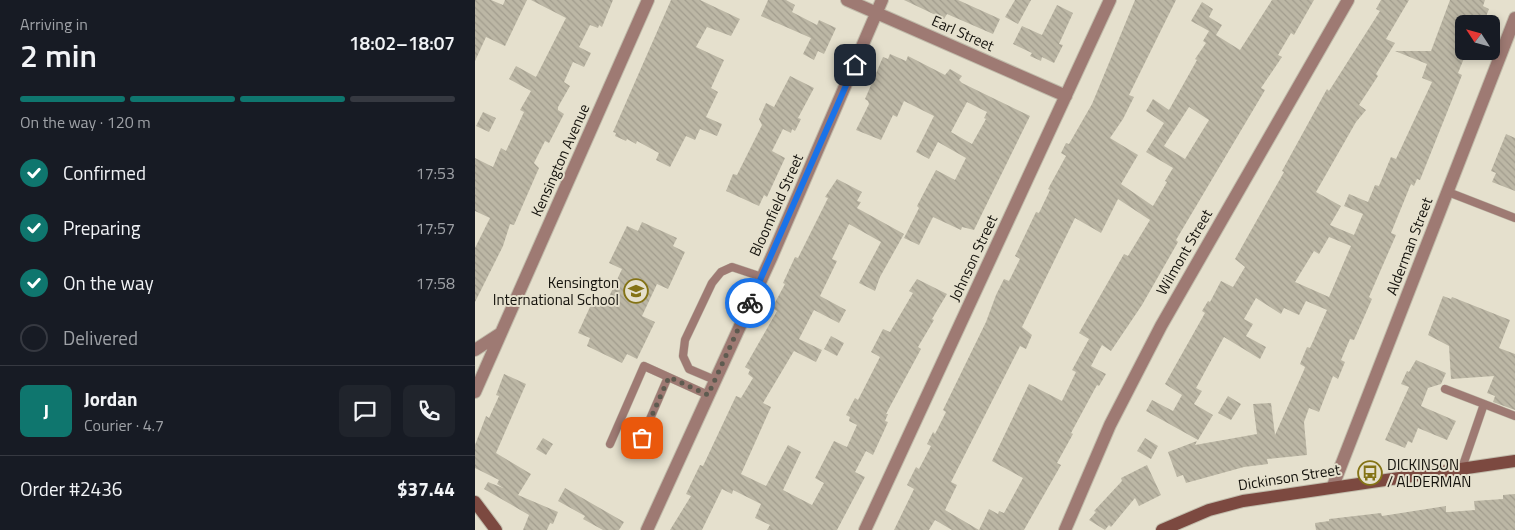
<!DOCTYPE html>
<meta charset="utf-8">
<style>
:root{--surface:#171b24;--page:#20242c;--text:#f1f3f6;--muted:#9ea1a6;--line:#363941;--accent:#0f766e}
body{margin:0;font-family:"Titillium Web",sans-serif;background:var(--page);color:var(--text);height:100vh;display:flex;flex-direction:column;font-size:19px;white-space:nowrap}
*{box-sizing:border-box;margin:0}
p{font-size:16px;color:var(--muted)}
.icon{flex:none;width:28px;height:28px;fill:none;stroke:currentColor;stroke-width:2;stroke-linecap:round;stroke-linejoin:round}
.map{position:relative;flex:1;overflow:hidden}
.sheet{display:flex;flex-direction:column;background:var(--surface);width:475px}
.sheet>*{flex:none}
.needle{width:32px;rotate:306deg}
.buttons{position:absolute;left:980px;top:15px;display:grid;gap:10px}
.buttons a{display:grid;place-items:center;width:45px;height:45px;border-radius:8px;background:var(--surface);box-shadow:0 2px 8px #0003;font-size:25px}
.pin{position:absolute;display:grid;place-items:center;width:42px;height:42px;color:#fff;margin:-21px;border-radius:10px;box-shadow:0 2px 8px #0006}
.courier{position:absolute;display:grid;place-items:center;width:50px;height:50px;margin:-25px;border:4px solid #1a73e8;border-radius:50%;background:#fff;color:#222;box-shadow:0 1px 6px #0007}
.headline em{font-style:normal;font-weight:600}
.headline div{display:flex;flex-direction:column-reverse}
.headline{display:flex;align-items:center;justify-content:space-between;height:85px;padding:0 20px}
h1{font-size:32px;font-weight:600;line-height:38px}
.bar{display:grid;grid-template-columns:repeat(4,1fr);gap:8px 5px;align-content:center;height:60px;padding:0 20px}
.bar i{height:6px;border-radius:4px;background:var(--line)}
.bar .current{background:var(--accent)}
.bar p{grid-column:span 4}
.line{display:flex;align-items:center;gap:12px;padding:0 20px;border-top:1px solid var(--line)}
.line div{flex:1}
.round{display:grid;place-items:center;flex:none;width:52px;height:52px;border-radius:8px;background:var(--page)}
ol{padding:0 20px;list-style:none}
li{display:flex;align-items:center;gap:15px;height:55px}
li p{margin-inline-start:auto}
li .icon{padding:5px;border-radius:50%;background:var(--accent);color:#fff;stroke-width:4}
li:last-child{color:var(--muted)}
li i{width:28px;height:28px;border:2px solid var(--line);border-radius:50%}
main{display:flex;flex:1;min-height:0}
.map>svg:first-child{display:block}
.building{fill:url(#building-back-hatch);fill-rule:evenodd}
.lines{fill:none;stroke-linecap:round;stroke-linejoin:round}
.service-casing{stroke:#c0bbaa;stroke-width:9}
.minor-casing{stroke:#c0bbaa;stroke-width:14}
.secondary-casing{stroke:#c0bbaa;stroke-width:14}
.service{stroke:#9e7a73;stroke-width:8}
.minor{stroke:#9e7a73;stroke-width:12}
.secondary{stroke:#7c4940;stroke-width:12}
.done{stroke:#5e5b50;stroke-width:5;stroke-dasharray:0 9}
.route{stroke:#1a73e8;stroke-width:6}
.labels{text-anchor:middle;dominant-baseline:central;stroke-width:4;stroke-linejoin:round;paint-order:stroke}
.street-label{font-size:15px;fill:#15130d;stroke:#e5e0cd}
.poi-label{font-size:15px;fill:#15130d;stroke:#e5e0cd;text-anchor:end}
</style>
<main>
<section class="sheet">
<div class="headline"><div><h1>2 min</h1><p>Arriving in</p></div><em>18:02–18:07</em></div>
<div class="bar"><i class="current"></i><i class="current"></i><i class="current"></i><i></i><p>On the way · 120 m</p></div>
<ol>
<li><svg class="icon" aria-label="check" viewBox="0 0 24 24"><path d="M5 12l5 5 9-10"/></svg>Confirmed<p>17:53</p></li>
<li><svg class="icon" aria-label="check" viewBox="0 0 24 24"><path d="M5 12l5 5 9-10"/></svg>Preparing<p>17:57</p></li>
<li><svg class="icon" aria-label="check" viewBox="0 0 24 24"><path d="M5 12l5 5 9-10"/></svg>On the way<p>17:58</p></li>
<li><i></i>Delivered</li>
</ol>
<div class="line" style="height:90px"><b class="round" style="background:var(--accent);color:#fff">J</b><div><b>Jordan</b><p>Courier · 4.7</p></div><a class="round"><svg class="icon" aria-label="chat" viewBox="0 0 24 24"><path d="M4 5h16v11H9l-5 4z"/></svg></a><a class="round"><svg class="icon" aria-label="phone" viewBox="0 0 24 24"><path d="M5 4h4l2 5-3 2q2 4 5 5l2-3 5 2v4C11 20 4 13 5 4z"/></svg></a></div>
<div class="line" style="height:65px"><div>Order #2436</div><b>$37.44</b></div>
</section>
<div class="map">
<svg width="1040" height="530" viewBox="0 0 1040 530">
<defs>
<pattern id="building-back-hatch" width="6" height="6" patternUnits="userSpaceOnUse" patternTransform="scale(1.25)"><rect width="6" height="6" fill="#bcb7a5"/><path d="M-1 5l2 2M0 0l6 6M5-1l2 2" fill="none" stroke="#a19c8d"/></pattern>
</defs>
<rect width="100%" height="100%" fill="#e5e0cd"/>
<path class="building" d="M0,0H16L28,5L30,0H52L30,46L11,37L0,61Z
M56,0H138L127,27L124,25L123,28L115,25L104,47L116,53L109,67L98,62L89,82L95,86L83,107V110L89,114L74,143L70,141L59,163L64,168L39,225L35,224L28,246L0,302V248L15,218L0,211V158L18,167L26,148L31,151L49,112L45,110L56,91L34,79L41,66L61,77L91,18Z
M196,0H225L265,19L256,36L232,27L221,47L249,60L236,88L243,92L231,117L247,124L242,136L225,129L220,140L211,136L195,167L181,160L184,153L162,141L161,144L152,139L151,141L140,136L141,133L138,132Z
M293,0H311L320,5L317,12L342,25L344,20L361,28L349,54L343,51L339,60L328,54L336,38L286,16Z
M429,0H483L525,19L518,34L472,14L469,19Z
M540,0H556L543,24L530,17Z
M660,0H701L654,95L659,97L648,119L635,138L663,155L646,184L678,206L692,182L690,181L698,168L671,152L689,123L671,111L678,99L694,110L722,60L720,59L731,43L728,41L734,31L716,21L727,2L738,9L734,17L747,25L741,35L765,50L797,0H839L819,35L816,33L803,55L807,57L786,88L790,90L701,240L703,242L667,305L636,351L627,345L616,366L631,374L624,386L622,385L596,433L598,434L582,463L586,465L549,530H477L460,520L454,530H419L439,489L432,485L441,467L444,469L456,446L452,444L458,432L460,434L471,412L468,410L511,322L521,295L529,279L534,281L545,259L540,256L561,212L564,213L575,190L573,189L591,156L586,153L591,143L594,144L617,104ZM714,107L734,120L710,159L689,146ZM643,199L675,220L653,256L649,254L604,333L614,339L597,370L601,372L587,401L554,384L517,461L548,478L529,513L524,511L523,514L514,509L504,530L470,510L482,485L476,482L545,346L551,349L557,335L547,327L600,218L626,233Z
M906,0H934L911,39L920,43L901,74L903,76L884,105L891,110L881,122L841,192L866,206L855,225L879,235L888,214L869,206L874,194L893,202L900,185L904,186L916,157L921,159L957,82L947,78L952,64L920,51H956L975,0H1010L1008,6L1014,9L1008,24H989V51H992L983,73L987,75L945,180L942,179L939,186L936,184L916,233L921,235L894,297L897,299L879,340L875,339L866,360L870,362L863,379L858,376L844,412L834,408L829,422L832,455L792,459L793,464L769,467L711,483L708,475L702,477L693,452L722,441L720,445L782,434L778,404L796,403L800,435L829,370L830,367L825,364L832,347L835,348L852,310L831,301L824,315L809,308L806,314L781,298L769,319L778,324L771,336L791,347L785,359L749,337L721,388L727,391L719,404L738,415L723,440L671,411L677,400L698,411L707,395L690,384L730,313L727,311L733,301L735,302L746,281L758,287L770,267L760,259L809,172L807,171L852,89L854,91L905,11L901,9ZM854,237L876,246L854,297L820,282L839,251L844,254Z
M582,5L598,13L584,44L588,45L579,63L567,57L566,61L555,56L557,53L538,44L547,26L567,35Z
M415,54L431,61L433,56L470,75L475,69L487,76L484,80L487,83L555,116L499,230L487,227L486,230L458,217L444,245L429,238L444,208L442,206L461,170L480,180L491,158L463,142L454,159L441,152L459,116L429,101L422,117L418,115L406,140L381,130L394,104L393,101L390,99L408,57L413,59ZM492,102L512,112L509,118L511,119L497,144L476,132Z
M315,76L339,88L323,118L326,119L320,131L317,129L316,133L308,129L297,151L310,158L292,197L289,195L284,206L251,191L258,174L262,175L287,125L284,119L291,103L299,107Z
M8,112L21,118L14,132L1,126Z
M1031,134L1040,138V191L1017,182L1021,173L1016,171Z
M362,179L387,192L382,201L386,202L382,208L429,234L405,277L400,291L384,283L406,242L374,224L357,259L362,261L345,296L371,310L364,323L339,310L324,339L347,350L341,362L319,351L288,403L296,407L266,474L291,486L313,445L326,452L308,490L337,505L349,483L340,478L359,441L372,447L382,425L374,421L375,417L371,415L380,398L383,400L405,357L396,352L408,329L415,332L438,293L434,291L442,279L472,294L457,319L459,320L443,347L446,349L411,414H413L410,421L413,422L398,455L391,451L380,472L390,477L362,530H292L295,525L280,518L286,504L258,490L257,494L247,489L227,530H195L216,496L211,494L225,465L228,466L261,396L266,398L278,378L273,374L275,370L270,367L302,311L297,308L310,284L308,283L320,257L323,258L353,198L350,197Z
M167,222L202,238L198,246L210,252L193,289L182,284L167,316L180,322L162,359L152,354L147,363L112,346L115,338L103,333L120,296L132,301L147,269L134,263L152,226L163,231Z
M968,296L976,299L977,297L1035,320L1024,348L1040,354V410L1018,402L1020,396L1012,393L1019,376L976,379L974,346L953,335Z
M356,336L369,343L362,356L349,349Z
M941,360L971,373L966,384L953,388L946,406L981,421L972,440L943,428L937,443L933,441L930,448L910,440L934,387L926,384L932,371L934,372Z
M29,374L51,384L21,453L56,474L43,495L83,512L78,524L75,523L72,530H48L54,515L9,489L13,482L28,488L22,484L24,480L0,468V445L11,416L14,418L24,396L21,395Z
M753,396L766,404L756,420L743,413Z
M68,438L78,444L71,455L61,449Z
M670,438L683,446L676,459L662,451Z
M672,465L686,495L664,506L660,498L636,527L634,525L630,530L614,520L621,512L619,511L647,481L646,478Z
M90,488L149,522L144,530H128L108,519L110,516L83,501Z
M1040,494V530H841L840,523L854,521V519L906,513L907,516L971,506V512H974L1000,510L999,501L1028,499V495Z"/>
<g class="lines">
<g class="service-casing">
<path id="service" d="M973,192L1040,218
M240,380L214,369L208,356L210,340L237,283L246,272L257,267L287,277
M970,389L1009,404L987,468
M1009,404L1040,416
M135,444L169,366L233,395
M160,454L193,377"/>
</g>
<g class="minor-casing">
<path id="minor" d="M372,0L591,96
M0,350L26,333
M0,392L173,0
M858,486L1040,18
M172,530L297,256L407,0
M390,530L635,0
M590,530L635,425L686,326L873,0"/>
</g>
<g class="secondary-casing">
<path id="secondary" d="M0,502L21,530
M687,530L734,510L768,501L1040,461"/>
</g>
<use href="#service" class="service"/>
<use href="#minor" class="minor"/>
<use href="#secondary" class="secondary"/>
</g>
<g class="lines">
<path class="done" d="M167,438L194,377L233,395L275,303"/>
<path class="route" d="M275,303L380,65"/>
</g>
<defs>
<g id="school-ring" transform="scale(1.25)"><circle r="9.5" fill="#e5e0cd" stroke="#847315" stroke-width="1.5"/><path d="M0-5L7-2L0 1L-7-2ZM-4 1L0 2.5L4 1V4Q0 6-4 4Z" fill="#847315"/></g>
<g id="bus-ring" transform="scale(1.25)"><circle r="9.5" fill="#e5e0cd" stroke="#847315" stroke-width="1.5"/><path d="M-5-6H5V4H4V6H2V4H-2V6H-4V4H-5ZM-3.5-4V0h7V-4ZM-3.5 1.2v1.5H-2V1.2ZM2 1.2v1.5H3.5V1.2Z" fill="#847315"/></g>
</defs>
<g fill-rule="evenodd">
<use href="#school-ring" x="161" y="291"/>
<use href="#bus-ring" x="895" y="473"/>
</g>
<g class="labels">
<g class="street-label">
<text transform="translate(488 33) rotate(24)">Earl Street</text>
<text transform="translate(85 160) rotate(-66)">Kensington Avenue</text>
<text transform="translate(301 205) rotate(-66)">Bloomfield Street</text>
<text transform="translate(934 246) rotate(-69)">Alderman Street</text>
<text transform="translate(709 252) rotate(-60)">Wilmont Street</text>
<text transform="translate(498 258) rotate(-65)">Johnson Street</text>
<text transform="translate(814 477) rotate(-9)">Dickinson Street</text>
</g>
<g class="poi-label">
<text x="144" y="282">Kensington<tspan x="144" dy="17">International School</tspan></text>
<text x="912" y="464" text-anchor="start">DICKINSON<tspan x="912" dy="17">/ ALDERMAN</tspan></text>
</g>
</g>
</svg>
<div class="buttons">
<a><svg class="needle" viewBox="-14 -14 28 28"><path d="M0-13l5 13h-10z" fill="#e53935"/><path d="M0 13l5-13h-10z" fill="#9ea1a6"/></svg></a>
</div>
<div class="pin" style="left:167px;top:438px;background:#ea580c"><svg class="icon" aria-label="bag" viewBox="0 0 24 24"><path d="M5 8h14l-1 12H6zM9 8a3 3 0 0 1 6 0"/></svg></div>
<div class="pin" style="left:380px;top:65px;background:#1f2937"><svg class="icon" aria-label="home" viewBox="0 0 24 24"><path d="M3 11l9-7 9 7M6 9v11h12V9"/></svg></div>
<div class="courier" style="left:275px;top:303px"><svg class="icon" aria-label="bike" viewBox="0 0 24 24"><circle cx="6" cy="16" r="4"/><circle cx="18" cy="16" r="4"/><path d="M6 16l4-8h5l3 8M10 8l3 8H6M13 5h3"/></svg></div>
</div>
</main>
